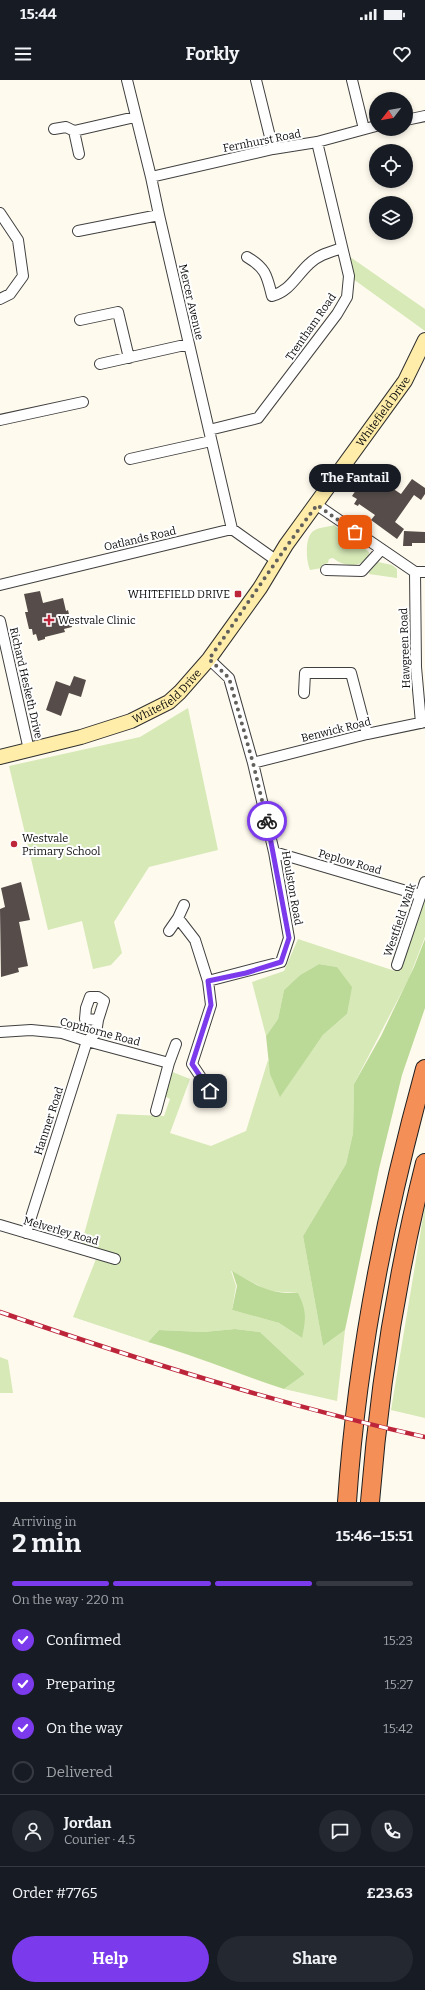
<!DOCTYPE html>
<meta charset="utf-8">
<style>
:root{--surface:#171b24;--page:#242831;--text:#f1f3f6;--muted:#9ea1a6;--line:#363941;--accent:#7c3aed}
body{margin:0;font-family:Bitter,serif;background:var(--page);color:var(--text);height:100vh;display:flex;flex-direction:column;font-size:15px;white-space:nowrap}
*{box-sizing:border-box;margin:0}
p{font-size:13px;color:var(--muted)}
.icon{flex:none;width:22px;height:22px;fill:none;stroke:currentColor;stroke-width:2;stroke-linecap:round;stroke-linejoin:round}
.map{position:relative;height:1422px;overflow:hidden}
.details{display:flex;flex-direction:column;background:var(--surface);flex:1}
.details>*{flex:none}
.needle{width:26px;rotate:239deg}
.buttons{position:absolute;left:369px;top:12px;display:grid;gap:8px}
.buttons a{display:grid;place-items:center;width:44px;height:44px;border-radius:50%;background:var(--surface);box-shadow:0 2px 6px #0003;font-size:20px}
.pin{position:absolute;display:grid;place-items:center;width:34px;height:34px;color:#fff;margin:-17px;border-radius:8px;box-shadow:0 2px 6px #0006}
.courier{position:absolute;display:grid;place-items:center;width:40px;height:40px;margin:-20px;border:3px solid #7c3aed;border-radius:50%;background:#fff;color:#222;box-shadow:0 1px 5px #0007}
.bubble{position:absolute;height:28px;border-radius:14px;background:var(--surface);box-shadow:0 2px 6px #0003;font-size:13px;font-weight:700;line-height:28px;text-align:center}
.summary em{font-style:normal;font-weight:700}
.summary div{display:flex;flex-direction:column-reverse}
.summary{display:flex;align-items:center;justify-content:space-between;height:68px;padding:0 12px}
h1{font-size:26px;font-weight:700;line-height:30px}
.bar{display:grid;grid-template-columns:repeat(4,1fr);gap:6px 4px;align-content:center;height:48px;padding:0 12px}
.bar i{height:5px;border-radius:3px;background:var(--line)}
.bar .selected{background:var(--accent)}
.bar p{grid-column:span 4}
.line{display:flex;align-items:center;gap:10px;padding:0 12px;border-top:1px solid var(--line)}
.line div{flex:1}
.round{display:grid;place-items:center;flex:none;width:42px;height:42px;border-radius:21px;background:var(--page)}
ol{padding:0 12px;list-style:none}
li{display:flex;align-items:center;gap:12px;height:44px}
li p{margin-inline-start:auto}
li .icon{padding:4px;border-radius:50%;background:var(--accent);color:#fff;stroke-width:4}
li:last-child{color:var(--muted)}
li i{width:22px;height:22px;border:2px solid var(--line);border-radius:50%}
.primary-button{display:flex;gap:8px;margin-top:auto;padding:8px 12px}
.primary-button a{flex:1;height:46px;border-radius:24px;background:var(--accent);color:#fff;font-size:16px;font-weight:700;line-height:46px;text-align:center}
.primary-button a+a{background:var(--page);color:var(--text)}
.status{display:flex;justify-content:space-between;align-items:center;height:28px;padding:0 20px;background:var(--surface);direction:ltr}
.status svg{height:11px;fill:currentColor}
header{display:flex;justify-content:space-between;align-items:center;height:52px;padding:0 12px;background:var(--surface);font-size:18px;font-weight:700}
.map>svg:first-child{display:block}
.green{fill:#d6e9b7;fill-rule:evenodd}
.forest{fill:#bcda97}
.building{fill:#564d4a}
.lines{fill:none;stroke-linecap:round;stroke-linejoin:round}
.street-casing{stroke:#404040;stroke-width:12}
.secondary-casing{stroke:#2f2f2f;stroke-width:16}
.highway-casing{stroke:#1e1e1e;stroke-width:20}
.street{stroke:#fff;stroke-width:10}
.secondary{stroke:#ffeda9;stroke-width:14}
.highway{stroke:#f48f57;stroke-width:18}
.rail-casing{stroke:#bd253b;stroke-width:4.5}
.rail{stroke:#fff;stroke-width:3;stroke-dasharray:9;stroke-linecap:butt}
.done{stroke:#62605c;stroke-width:4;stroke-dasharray:0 7.2}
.route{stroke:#7c3aed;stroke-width:5}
.poi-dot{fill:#bd253b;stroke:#fff;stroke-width:1.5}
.labels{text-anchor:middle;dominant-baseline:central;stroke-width:4;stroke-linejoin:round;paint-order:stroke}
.street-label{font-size:11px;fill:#0d0d0d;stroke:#fff}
.poi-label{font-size:11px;fill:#0d0d0d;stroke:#fff;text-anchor:start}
</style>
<div class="status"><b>15:44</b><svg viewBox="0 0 49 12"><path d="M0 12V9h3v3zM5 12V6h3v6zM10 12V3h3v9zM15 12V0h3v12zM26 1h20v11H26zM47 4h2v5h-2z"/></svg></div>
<header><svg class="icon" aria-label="menu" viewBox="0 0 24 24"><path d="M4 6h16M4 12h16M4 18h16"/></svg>Forkly<svg class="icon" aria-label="heart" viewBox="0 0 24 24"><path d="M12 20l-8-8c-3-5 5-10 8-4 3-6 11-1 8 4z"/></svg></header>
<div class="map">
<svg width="425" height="1422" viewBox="0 0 425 1422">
<rect width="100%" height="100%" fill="#fffaee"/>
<path class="green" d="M343,172L425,229V251L349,196Z
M334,445L369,472V477C360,488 344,487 333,478L329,479L328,483L322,485V488L310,490C306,481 304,455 315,450C320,447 328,447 334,445Z
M378,482L392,485L397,489V498L369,494V492Z
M188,628L218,770L149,787L114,842L122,873L111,885L93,889L82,841L48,850L9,686L140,657Z
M425,806V857L409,898L354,1004L353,1053L346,1084L303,1156L323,1266L345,1250L337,1321L284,1309L305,1294L260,1252L235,1249L203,1252L159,1250L148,1262L73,1237L98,1174L80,1169L117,1034L164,1036L170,1019L161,1014L170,991L190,999L170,1053L211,1066L246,1051L268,980L280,1016L323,955L347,934L337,887L319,884L300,895L284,910L278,939L266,956L252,902L284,891L298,859L395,891ZM231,1191L269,1211L298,1213L302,1258L279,1243L232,1230L236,1206Z
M425,1125V1338L391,1330Z
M0,1277L8,1280L13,1313H0Z"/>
<path class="forest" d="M425,859V928L402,995L379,1089L345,1250L323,1266L303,1156L346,1084L353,1053L354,1004L381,956L414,887Z
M319,884L337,887L352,907L347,934L323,955L280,1017L270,994L266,956L278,939L284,910L300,895Z
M232,1191C257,1205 268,1214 298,1213C307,1231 306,1239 302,1258L279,1243L232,1230L237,1206Z
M235,1249L260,1252L305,1294L284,1309C238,1294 194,1275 148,1262L159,1250L203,1252Z"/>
<path class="building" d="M372,388L395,404L392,408L401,414L412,399L425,408V414L421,420L414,415L395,442L404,449L397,459L371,440L375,435L359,424L358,426L354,424L357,419L352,416L358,407L357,406L360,402H362Z
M404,451L425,452V463H412V466H403Z
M40,511L43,523L63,518L66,531L68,530L72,547L64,549L65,552L45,557V559L38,561L36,554L33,555L32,549H29L25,532H28L24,514Z
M74,596L86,600L81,617L69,613L61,636L46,630L56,601L70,606Z
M21,802L30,840L19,842L28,886L18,888L19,892L1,897L0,829L5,827L1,808Z"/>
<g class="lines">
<g class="street-casing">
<path id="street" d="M127,0L151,97L159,135L232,449
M256,0L273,69
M352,0L364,49
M406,40L425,36
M54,49L66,47L74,51L135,37
M74,51L79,74
M151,97L273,69L317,62L376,46
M0,133L18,160L23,196L10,214L0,219
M78,151L159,135
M247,177C266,188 267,196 272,216C290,211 296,196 309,184C318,175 330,172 342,168
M80,240L118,232L129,278
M100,284L189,264
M0,340L83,322
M209,350L258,338L337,234L347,217L349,196L317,62
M130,379L211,361
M317,425L415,492H425
M326,490L362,491L381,470
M415,492L416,587L421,643
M0,505L232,449L277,481
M0,541L29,670
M304,613L305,593H351L367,654
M253,683L367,654L425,642
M274,772L420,815
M178,838L184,825
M169,851L178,838L195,860L208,901L211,925L192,984L210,1011
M397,885L425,802
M208,901L281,882L289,858L274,772L253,683L229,598L209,579
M0,952L31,950L62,953L87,961L169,983L156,1031
M169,983L176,964
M0,1145L115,1179
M26,1153L87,961L96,953L98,940L104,921L98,917H90L86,928L85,939L98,940"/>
</g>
<g class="secondary-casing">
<g id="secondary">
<path id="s1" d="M0,677L81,657L131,641L169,622L180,612L209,579L260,508L286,465L405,301L425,260"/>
</g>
</g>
<g class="highway-casing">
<path id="highway" d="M347,1422C357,1275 386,1130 425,989
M370,1422C379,1308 397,1194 425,1083"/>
</g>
<use href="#street" class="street"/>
<use href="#secondary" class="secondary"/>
<use href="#highway" class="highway"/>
<g class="rail-casing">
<path id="rail" d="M0,1232C139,1280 281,1325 425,1357"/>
</g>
<use href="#rail" class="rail"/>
</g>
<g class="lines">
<path class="done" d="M267,741L253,683L229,598L209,579C245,528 279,475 317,425L355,452"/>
<path class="route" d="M210,1011L192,984L211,925L208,901L246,893L281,882L289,858L267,741"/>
</g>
<g class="poi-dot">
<rect x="234" y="510" width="8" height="8" rx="2"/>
<path d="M47 534h4v4h4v4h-4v4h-4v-4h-4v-4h4z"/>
<circle cx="14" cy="764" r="4"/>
</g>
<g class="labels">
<g class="street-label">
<text transform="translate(262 61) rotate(-11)">Fernhurst Road</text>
<text transform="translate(191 222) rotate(77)">Mercer Avenue</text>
<text transform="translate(311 247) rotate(-55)">Trentham Road</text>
<text stroke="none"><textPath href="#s1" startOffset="540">Whitefield Drive</textPath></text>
<text transform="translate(140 459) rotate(-13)">Oatlands Road</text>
<text transform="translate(405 568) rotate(-92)">Hawgreen Road</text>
<text transform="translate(26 603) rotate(77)">Richard Hesketh Drive</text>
<text stroke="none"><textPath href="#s1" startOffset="180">Whitefield Drive</textPath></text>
<text transform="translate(336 650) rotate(-14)">Benwick Road</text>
<text transform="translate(350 782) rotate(16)">Peplow Road</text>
<text transform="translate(292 808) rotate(80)">Houlston Road</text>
<text transform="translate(400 840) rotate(-71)">Westfield Walk</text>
<text transform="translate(100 952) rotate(15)">Copthorne Road</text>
<text transform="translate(49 1041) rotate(-72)">Hanmer Road</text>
<text transform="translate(61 1151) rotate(16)">Melverley Road</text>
</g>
<g class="poi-label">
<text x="230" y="514" text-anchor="end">WHITEFIELD DRIVE</text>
<text x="58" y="540">Westvale Clinic</text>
<text x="22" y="758">Westvale<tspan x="22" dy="13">Primary School</tspan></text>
</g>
</g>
</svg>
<div class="buttons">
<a><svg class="needle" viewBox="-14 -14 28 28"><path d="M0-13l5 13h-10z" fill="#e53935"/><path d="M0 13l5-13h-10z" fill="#9ea1a6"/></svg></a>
<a><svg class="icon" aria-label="locate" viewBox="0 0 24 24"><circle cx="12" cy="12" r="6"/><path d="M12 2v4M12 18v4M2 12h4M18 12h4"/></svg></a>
<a><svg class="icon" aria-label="layers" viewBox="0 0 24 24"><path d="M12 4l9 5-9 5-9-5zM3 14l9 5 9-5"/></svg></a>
</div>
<div class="pin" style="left:355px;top:452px;background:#ea580c"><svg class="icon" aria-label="bag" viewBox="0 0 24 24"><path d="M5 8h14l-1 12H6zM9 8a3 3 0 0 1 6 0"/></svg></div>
<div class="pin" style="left:210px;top:1011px;background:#1f2937"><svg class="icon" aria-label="home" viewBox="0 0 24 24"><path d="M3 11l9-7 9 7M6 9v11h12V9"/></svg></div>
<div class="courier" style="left:267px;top:741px"><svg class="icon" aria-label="bike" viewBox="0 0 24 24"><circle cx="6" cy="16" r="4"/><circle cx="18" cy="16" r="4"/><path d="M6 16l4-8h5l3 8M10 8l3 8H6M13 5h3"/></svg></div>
<div class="bubble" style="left:309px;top:384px;width:92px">The Fantail</div>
</div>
<section class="details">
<div class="summary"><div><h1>2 min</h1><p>Arriving in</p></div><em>15:46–15:51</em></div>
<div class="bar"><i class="selected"></i><i class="selected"></i><i class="selected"></i><i></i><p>On the way · 220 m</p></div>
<ol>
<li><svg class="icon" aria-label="check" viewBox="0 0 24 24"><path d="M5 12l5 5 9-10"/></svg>Confirmed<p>15:23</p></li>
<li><svg class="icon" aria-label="check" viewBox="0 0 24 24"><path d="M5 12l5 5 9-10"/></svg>Preparing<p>15:27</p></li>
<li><svg class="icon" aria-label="check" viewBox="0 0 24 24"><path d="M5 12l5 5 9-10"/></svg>On the way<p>15:42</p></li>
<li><i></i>Delivered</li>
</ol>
<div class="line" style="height:72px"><a class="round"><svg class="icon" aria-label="person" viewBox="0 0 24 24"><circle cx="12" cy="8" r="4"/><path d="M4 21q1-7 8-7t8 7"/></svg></a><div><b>Jordan</b><p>Courier · 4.5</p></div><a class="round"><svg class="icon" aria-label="chat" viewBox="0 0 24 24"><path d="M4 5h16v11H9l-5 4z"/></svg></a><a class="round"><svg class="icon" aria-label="phone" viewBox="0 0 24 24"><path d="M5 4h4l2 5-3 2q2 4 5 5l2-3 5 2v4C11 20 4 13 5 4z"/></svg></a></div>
<div class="line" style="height:52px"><div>Order #7765</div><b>£23.63</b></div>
<div class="primary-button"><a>Help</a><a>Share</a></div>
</section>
